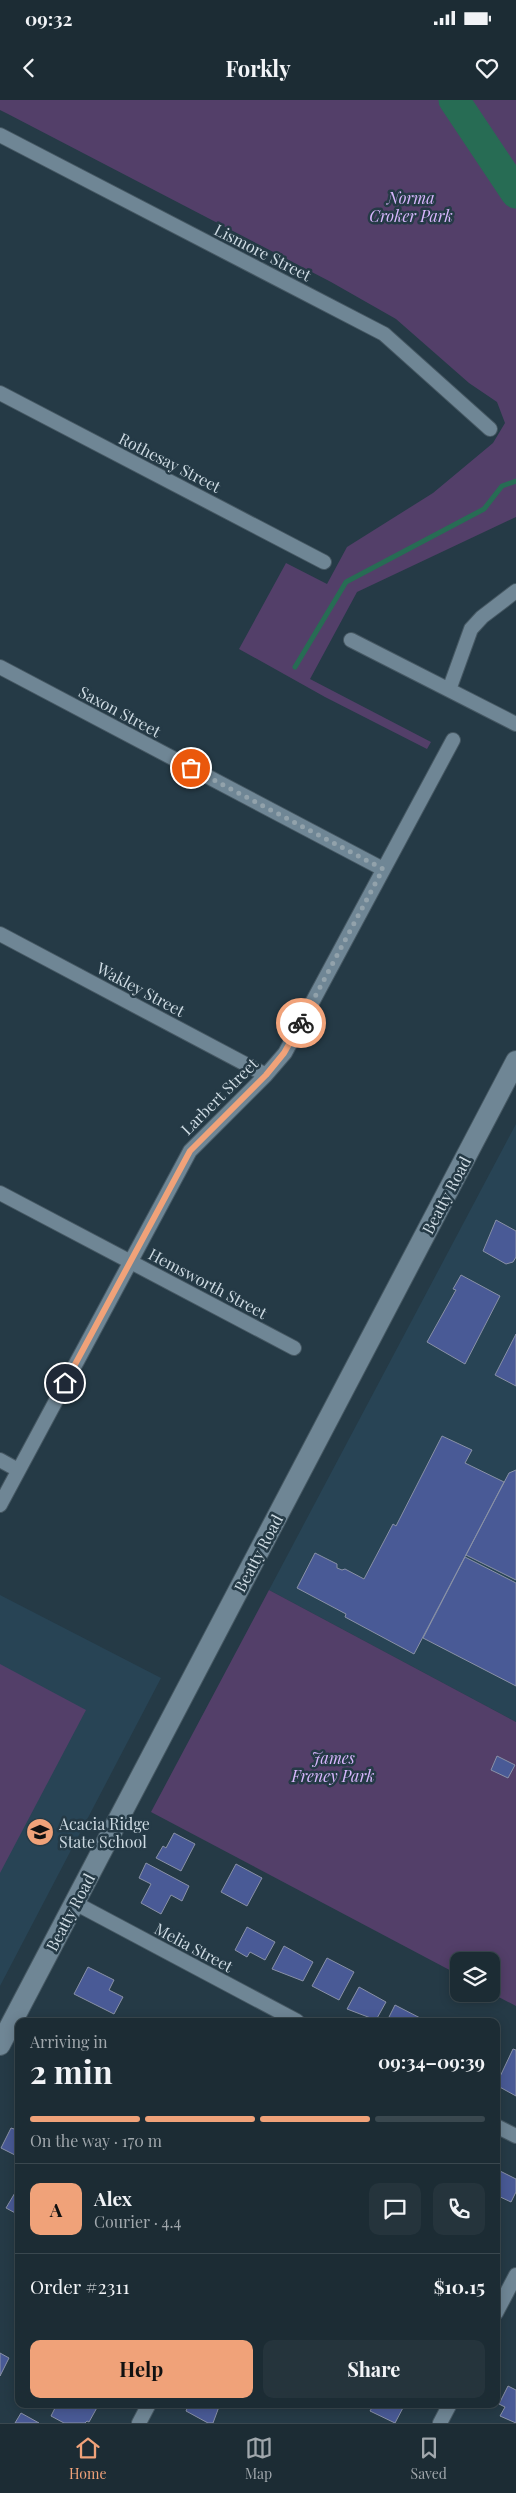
<!DOCTYPE html>
<meta charset="utf-8">
<style>
:root{--surface:#1c2c34;--page:#25343c;--text:#f1f3f6;--muted:#a0a7ac;--line:#3a484f;--accent:#f0a279}
body{margin:0;font-family:"Playfair Display",serif;background:var(--page);color:var(--text);height:100vh;display:flex;flex-direction:column;font-size:19px;white-space:nowrap}
*{box-sizing:border-box;margin:0}
p{font-size:16px;color:var(--muted)}
.icon{flex:none;width:28px;height:28px;fill:none;stroke:currentColor;stroke-width:2;stroke-linecap:round;stroke-linejoin:round}
.map{position:relative;flex:1;overflow:hidden}
.panel{position:absolute;left:15px;top:1918px;width:485px;height:390px;display:flex;flex-direction:column;background:var(--surface);border-radius:10px;box-shadow:0 2px 12px #0003,0 0 0 1px var(--line)}
.panel>*{flex:none}
.fabs{position:absolute;left:450px;top:1852px;display:grid;gap:10px}
.fabs a{display:grid;place-items:center;width:50px;height:50px;border-radius:10px;background:var(--surface);box-shadow:0 2px 12px #0003,0 0 0 1px var(--line);font-size:25px}
.pin{position:absolute;display:grid;place-items:center;width:42px;height:42px;color:#fff;margin:-21px;border:2px solid #fff;border-radius:50%;box-shadow:0 1px 5px #0007}
.courier{position:absolute;display:grid;place-items:center;width:50px;height:50px;margin:-25px;border:4px solid #f0a279;border-radius:50%;background:#fff;color:#222;box-shadow:0 1px 6px #0007}
.head em{font-style:normal;font-weight:700}
.head div{display:flex;flex-direction:column-reverse}
.head{display:flex;align-items:center;justify-content:space-between;height:85px;padding:0 15px}
h1{font-size:32px;font-weight:700;line-height:38px}
.bar{display:grid;grid-template-columns:repeat(4,1fr);gap:8px 5px;align-content:center;height:60px;padding:0 15px}
.bar i{height:6px;border-radius:4px;background:var(--line)}
.bar .current{background:var(--accent)}
.bar p{grid-column:span 4}
.line{display:flex;align-items:center;gap:12px;padding:0 15px;border-top:1px solid var(--line)}
.line div{flex:1}
.round{display:grid;place-items:center;flex:none;width:52px;height:52px;border-radius:10px;background:var(--page)}
.action{display:flex;gap:10px;margin-top:auto;padding:10px 15px}
.action a{flex:1;height:58px;border-radius:10px;background:var(--accent);color:#111;font-size:20px;font-weight:700;line-height:58px;text-align:center}
.action a+a{background:var(--page);color:var(--text)}
.status{display:flex;justify-content:space-between;align-items:center;height:35px;padding:0 25px;background:var(--surface);direction:ltr}
.status svg{height:14px;fill:currentColor}
header{display:flex;justify-content:space-between;align-items:center;height:65px;padding:0 15px;background:var(--surface);font-size:22px;font-weight:700}
.tab-bar{display:flex;justify-content:space-around;align-items:center;height:70px;border-top:1px solid var(--line);background:var(--surface);font-size:14px;color:var(--muted)}
.tab-bar a{display:grid;justify-items:center;gap:2px}
.tab-bar .current{color:var(--accent)}
.map>svg:first-child{display:block}
.built{fill:#284455}
.green{fill:#533f69}
.lines{fill:none;stroke-linecap:round;stroke-linejoin:round}
.stream{stroke:#276c54;stroke-width:5}
.river{stroke:#276c54;stroke-width:31}
.building{fill:#495a96;stroke:#8991a7}
.street-casing{stroke:#465863;stroke-width:16}
.secondary-casing{stroke:#465863;stroke-width:22}
.street{stroke:#6f8695;stroke-width:14}
.secondary{stroke:#6f8695;stroke-width:20}
.done{stroke:#92a2ab;stroke-width:5;stroke-dasharray:0 9}
.route{stroke:#f0a279;stroke-width:6}
.labels{text-anchor:middle;dominant-baseline:central;stroke-width:5;stroke-linejoin:round;paint-order:stroke}
.park-label{font-size:16px;font-style:italic;fill:#d8b7fe;stroke:#253a46}
.street-label{font-size:16px;fill:#cddae2;stroke:#253a46}
.poi-label{font-size:16px;fill:#cddae2;stroke:#253a46;text-anchor:start}
</style>
<div class="status"><b>09:32</b><svg viewBox="0 0 49 12"><path d="M0 12V9h3v3zM5 12V6h3v6zM10 12V3h3v9zM15 12V0h3v12zM26 1h20v11H26zM47 4h2v5h-2z"/></svg></div>
<header><svg class="icon" aria-label="back" viewBox="0 0 24 24"><path d="M15 5l-7 7 7 7"/></svg>Forkly<svg class="icon" aria-label="heart" viewBox="0 0 24 24"><path d="M12 20l-8-8c-3-5 5-10 8-4 3-6 11-1 8 4z"/></svg></header>
<div class="map">
<svg width="516" height="2323" viewBox="0 0 516 2323">
<rect width="100%" height="100%" fill="#253a46"/>
<path class="built" d="M516,1024V1622L269,1490Z
M0,1495L161,1578L0,1886Z"/>
<path class="green" d="M0,0H516V417L357,492L310,579L431,642L427,649L325,597L239,549L286,463L327,484L347,447L433,393L493,343L505,323L497,302L469,283L396,219L331,182L8,14L0,10Z
M269,1490L516,1622V1906L491,1893V1861H459V1875L151,1712Z
M0,1564L86,1610L0,1773Z"/>
<g class="lines">
<path class="stream" d="M295,567L346,482L484,409L502,386L516,381"/>
<path class="river" d="M454,0L516,93"/>
</g>
<path class="building" d="M496,1120L516,1131V1157L513,1162L506,1164L483,1151Z
M461,1175L500,1196L465,1264L427,1242L456,1190L453,1189Z
M516,1234V1286L495,1275Z
M442,1336L472,1350L465,1363L504,1382L414,1554L345,1517L346,1514L297,1488L315,1453L337,1464V1468L342,1470L345,1469L364,1479L393,1424L396,1426Z
M516,1370V1480L466,1455L509,1373Z
M465,1457L516,1483V1586L423,1538Z
M497,1656L515,1665L508,1678L491,1670Z
M174,1733L195,1744L181,1771L156,1758L163,1746L166,1748Z
M146,1763L189,1786L182,1801L171,1795L161,1814L141,1803L151,1784L139,1778Z
M236,1764L262,1778L247,1806L221,1792Z
M247,1827L275,1842L265,1860L250,1852L247,1857L235,1850Z
M284,1846L313,1862L303,1881L272,1869Z
M327,1858L354,1872L339,1900L312,1886Z
M88,1867L114,1880L109,1890L123,1897L114,1914L74,1894Z
M359,1887L386,1902L376,1920L347,1909Z
M395,1905L426,1921H387Z
M513,1949L516,1950V1996L496,1985Z
M19,2021V2057L1,2048L11,2028L14,2029Z
M496,2069L516,2079V2092L511,2102L496,2095Z
M19,2086V2115L6,2108Z
M0,2253L9,2258L0,2276Z
M508,2286L516,2290V2323L500,2316L505,2307L499,2304Z
M57,2304H99L89,2322L87,2321L85,2323H64L51,2316Z
M189,2304H220L213,2323H208L186,2311Z
M374,2304H405L395,2323L370,2311Z
M21,2313L39,2323H15Z"/>
<g class="lines">
<g class="street-casing">
<path id="street" d="M0,35L384,234L490,329
M0,293L324,462
M351,540L516,624
M0,567L383,769
M449,590L471,529L482,517L516,491
M0,834L266,975
M0,1093L294,1248
M0,1360L18,1370
M0,1405L190,1051L266,975L285,953L453,640
M75,1803L297,1921
M496,2026L516,2036
M496,2213L516,2175
M139,2323L149,2304
M440,2323L450,2304"/>
</g>
<g class="secondary-casing">
<path id="secondary" d="M0,1945L516,961"/>
</g>
<use href="#street" class="street"/>
<use href="#secondary" class="secondary"/>
</g>
<g class="lines">
<path class="done" d="M191,668L383,769L301,923"/>
<path class="route" d="M65,1283L190,1051L266,975L284,953L301,923"/>
</g>
<defs>
<g id="school-disc" transform="scale(1.4375)"><circle r="9.5" fill="#f0a279" stroke="#253a46"/><path d="M0-5L7-2L0 1L-7-2ZM-4 1L0 2.5L4 1V4Q0 6-4 4Z" fill="#111"/></g>
</defs>
<g fill-rule="evenodd">
<use href="#school-disc" x="40" y="1732"/>
</g>
<g class="labels">
<g class="park-label">
<text x="411" y="97">Norma<tspan x="411" dy="18">Croker Park</tspan></text>
<text x="333" y="1657">James<tspan x="333" dy="18">Freney Park</tspan></text>
</g>
<g class="street-label">
<text transform="translate(263 152) rotate(27)">Lismore Street</text>
<text transform="translate(170 362) rotate(27)">Rothesay Street</text>
<text transform="translate(120 611) rotate(28)">Saxon Street</text>
<text transform="translate(141 889) rotate(28)">Wakley Street</text>
<text transform="translate(219 996) rotate(-45)">Larbert Street</text>
<text transform="translate(446 1095) rotate(-62)">Beatty Road</text>
<text transform="translate(208 1183) rotate(28)">Hemsworth Street</text>
<text transform="translate(258 1453) rotate(-62)">Beatty Road</text>
<text transform="translate(70 1812) rotate(-62)">Beatty Road</text>
<text transform="translate(194 1847) rotate(28)">Melia Street</text>
</g>
<g class="poi-label">
<text x="59" y="1723">Acacia Ridge<tspan x="59" dy="18">State School</tspan></text>
</g>
</g>
</svg>
<div class="fabs">
<a><svg class="icon" aria-label="layers" viewBox="0 0 24 24"><path d="M12 4l9 5-9 5-9-5zM3 14l9 5 9-5"/></svg></a>
</div>
<div class="pin" style="left:191px;top:668px;background:#ea580c"><svg class="icon" aria-label="bag" viewBox="0 0 24 24"><path d="M5 8h14l-1 12H6zM9 8a3 3 0 0 1 6 0"/></svg></div>
<div class="pin" style="left:65px;top:1283px;background:#1f2937"><svg class="icon" aria-label="home" viewBox="0 0 24 24"><path d="M3 11l9-7 9 7M6 9v11h12V9"/></svg></div>
<div class="courier" style="left:301px;top:923px"><svg class="icon" aria-label="bike" viewBox="0 0 24 24"><circle cx="6" cy="16" r="4"/><circle cx="18" cy="16" r="4"/><path d="M6 16l4-8h5l3 8M10 8l3 8H6M13 5h3"/></svg></div>
<section class="panel">
<div class="head"><div><h1>2 min</h1><p>Arriving in</p></div><em>09:34–09:39</em></div>
<div class="bar"><i class="current"></i><i class="current"></i><i class="current"></i><i></i><p>On the way · 170 m</p></div>
<div class="line" style="height:90px"><b class="round" style="background:var(--accent);color:#111">A</b><div><b>Alex</b><p>Courier · 4.4</p></div><a class="round"><svg class="icon" aria-label="chat" viewBox="0 0 24 24"><path d="M4 5h16v11H9l-5 4z"/></svg></a><a class="round"><svg class="icon" aria-label="phone" viewBox="0 0 24 24"><path d="M5 4h4l2 5-3 2q2 4 5 5l2-3 5 2v4C11 20 4 13 5 4z"/></svg></a></div>
<div class="line" style="height:65px"><div>Order #2311</div><b>$10.15</b></div>
<div class="action"><a>Help</a><a>Share</a></div>
</section>
</div>
<nav class="tab-bar">
<a class="current"><svg class="icon" aria-label="home" viewBox="0 0 24 24"><path d="M3 11l9-7 9 7M6 9v11h12V9"/></svg>Home</a>
<a><svg class="icon" aria-label="map" viewBox="0 0 24 24"><path d="M3 6l6-2 6 2 6-2v14l-6 2-6-2-6 2zM9 4v14M15 6v14"/></svg>Map</a>
<a><svg class="icon" aria-label="saved" viewBox="0 0 24 24"><path d="M7 4h10v16l-5-4-5 4z"/></svg>Saved</a>
</nav>
